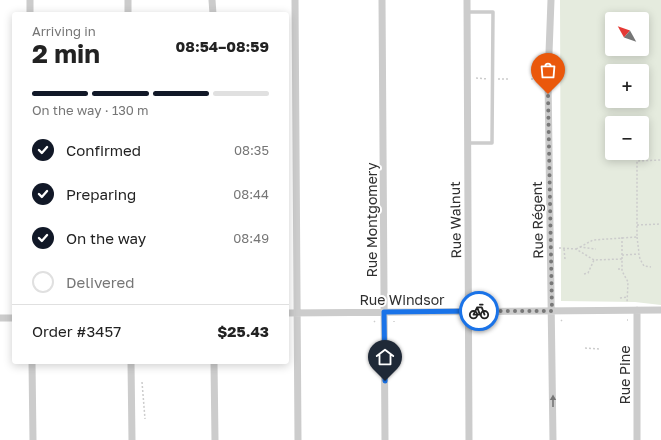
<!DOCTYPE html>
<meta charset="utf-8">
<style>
:root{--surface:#fff;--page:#f6f6f6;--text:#222;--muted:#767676;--line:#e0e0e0;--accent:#111827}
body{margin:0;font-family:"Golos Text",sans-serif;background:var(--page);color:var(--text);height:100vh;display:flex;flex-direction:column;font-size:15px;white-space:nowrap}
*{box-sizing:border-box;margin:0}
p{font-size:13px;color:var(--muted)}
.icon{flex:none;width:22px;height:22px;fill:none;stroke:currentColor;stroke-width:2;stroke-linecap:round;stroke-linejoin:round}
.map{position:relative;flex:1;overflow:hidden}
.drawer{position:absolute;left:12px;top:12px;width:277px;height:352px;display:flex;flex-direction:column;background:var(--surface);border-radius:4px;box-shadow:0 2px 10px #0003}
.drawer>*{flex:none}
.needle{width:26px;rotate:310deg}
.tools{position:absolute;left:605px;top:12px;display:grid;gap:8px}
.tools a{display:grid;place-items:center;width:44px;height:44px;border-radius:4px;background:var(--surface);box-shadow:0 2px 10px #0003;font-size:20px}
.pin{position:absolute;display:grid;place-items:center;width:34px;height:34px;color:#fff;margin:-41px -17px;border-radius:50% 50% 50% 0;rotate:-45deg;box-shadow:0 0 4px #0007}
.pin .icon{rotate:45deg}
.courier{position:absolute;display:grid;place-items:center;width:40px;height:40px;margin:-20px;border:3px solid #1a73e8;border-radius:50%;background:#fff;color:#222;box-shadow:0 1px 5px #0007}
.overview em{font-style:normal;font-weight:700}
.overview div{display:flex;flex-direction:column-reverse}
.overview{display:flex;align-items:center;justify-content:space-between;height:68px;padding:0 20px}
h1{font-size:26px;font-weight:700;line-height:30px}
.bar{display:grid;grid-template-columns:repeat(4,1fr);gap:6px 4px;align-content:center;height:48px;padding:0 20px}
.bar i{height:5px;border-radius:3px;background:var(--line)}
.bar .on{background:var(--accent)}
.bar p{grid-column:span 4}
.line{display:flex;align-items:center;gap:10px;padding:0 20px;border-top:1px solid var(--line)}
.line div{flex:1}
ol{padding:0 20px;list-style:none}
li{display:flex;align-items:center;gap:12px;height:44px}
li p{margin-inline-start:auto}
li .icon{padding:4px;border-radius:50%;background:var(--accent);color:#fff;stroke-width:4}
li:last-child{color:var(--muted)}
li i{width:22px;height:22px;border:2px solid var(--line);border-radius:50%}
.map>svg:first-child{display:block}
.green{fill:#e5ebde;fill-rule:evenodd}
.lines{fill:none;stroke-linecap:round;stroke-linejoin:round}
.path{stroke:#ccc;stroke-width:1.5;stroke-dasharray:2 2;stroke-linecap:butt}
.service{stroke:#ccc;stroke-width:3.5}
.minor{stroke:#ccc;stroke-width:7}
.oneway{fill:#767676}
.done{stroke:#787878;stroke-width:4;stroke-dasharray:0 7.2}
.route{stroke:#1a73e8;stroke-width:5}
.labels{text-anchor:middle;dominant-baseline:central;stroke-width:4;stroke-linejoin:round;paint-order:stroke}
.street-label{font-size:14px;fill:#2f2f2f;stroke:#fff}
</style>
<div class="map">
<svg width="661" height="440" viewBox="0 0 661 440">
<rect width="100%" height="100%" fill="#fff"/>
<path class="green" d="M560,0H661V305L635,302L561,301ZM612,19H642V49H612ZM612,71H642V101H612ZM612,123H642V153H612Z"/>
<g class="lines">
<path class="path" d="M476,78L488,79
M498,79H508
M531,79H542
M637,153V161
M637,225L661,224
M637,237L639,253
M580,247L593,240L637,237V161L661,160
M559,248L576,249L594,260L622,259V271L628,282L627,303
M564,249L565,259
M576,249L580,247L596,249
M622,255L639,254L640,259L644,266L651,267
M622,259V235
M618,269H622
M584,274L588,273L594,260
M620,298L628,297
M490,304V298
M561,320L562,321
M627,320H628
M394,321V322
M478,321H479
M374,322L375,321
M585,348L599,349
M142,382L145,419"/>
<path class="service" d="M467,12H493L492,143H468"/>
<path class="minor" d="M30,0V14
M128,0V14
M212,0L213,14
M295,0L298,440
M382,0L385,440
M467,0L469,440
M551,0L548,79L553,440
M637,310V440
M287,313L661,310
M0,318H14
M32,362L33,440
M131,362L132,440
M214,362L215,440"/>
</g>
<defs><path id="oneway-solid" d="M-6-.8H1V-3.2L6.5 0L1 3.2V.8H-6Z"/></defs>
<use class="oneway" href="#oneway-solid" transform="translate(553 401) rotate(-90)"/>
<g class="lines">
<path class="done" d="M479,311H552L548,94"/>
<path class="route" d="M385,381L384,312L479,311"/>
</g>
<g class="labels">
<g class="street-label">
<text transform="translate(371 220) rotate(-90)">Rue Montgomery</text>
<text transform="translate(455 220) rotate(-91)">Rue Walnut</text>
<text transform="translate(537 220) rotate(-91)">Rue Régent</text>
<text x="402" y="299">Rue Windsor</text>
<text transform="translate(624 375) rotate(-90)">Rue Pine</text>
</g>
</g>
</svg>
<div class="tools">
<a><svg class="needle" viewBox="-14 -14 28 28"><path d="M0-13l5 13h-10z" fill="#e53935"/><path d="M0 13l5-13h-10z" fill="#767676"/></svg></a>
<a>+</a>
<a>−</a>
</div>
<div class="pin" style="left:548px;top:94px;background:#ea580c"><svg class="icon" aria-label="bag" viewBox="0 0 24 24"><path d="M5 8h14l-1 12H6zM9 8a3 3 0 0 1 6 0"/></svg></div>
<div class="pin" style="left:385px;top:381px;background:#1f2937"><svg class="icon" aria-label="home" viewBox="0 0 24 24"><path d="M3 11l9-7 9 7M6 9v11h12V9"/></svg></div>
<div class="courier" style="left:479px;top:311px"><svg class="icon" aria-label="bike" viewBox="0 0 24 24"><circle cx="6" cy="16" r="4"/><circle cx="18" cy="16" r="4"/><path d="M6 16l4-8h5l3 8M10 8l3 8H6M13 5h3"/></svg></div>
<section class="drawer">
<div class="overview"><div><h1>2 min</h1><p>Arriving in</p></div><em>08:54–08:59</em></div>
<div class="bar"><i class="on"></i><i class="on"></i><i class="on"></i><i></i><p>On the way · 130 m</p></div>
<ol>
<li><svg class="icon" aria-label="check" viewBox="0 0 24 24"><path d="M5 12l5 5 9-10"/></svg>Confirmed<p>08:35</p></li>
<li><svg class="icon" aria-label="check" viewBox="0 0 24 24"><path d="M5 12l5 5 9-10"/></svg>Preparing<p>08:44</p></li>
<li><svg class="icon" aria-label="check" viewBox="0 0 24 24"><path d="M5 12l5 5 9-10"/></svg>On the way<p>08:49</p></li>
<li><i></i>Delivered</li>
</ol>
<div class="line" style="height:52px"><div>Order #3457</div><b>$25.43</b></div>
</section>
</div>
